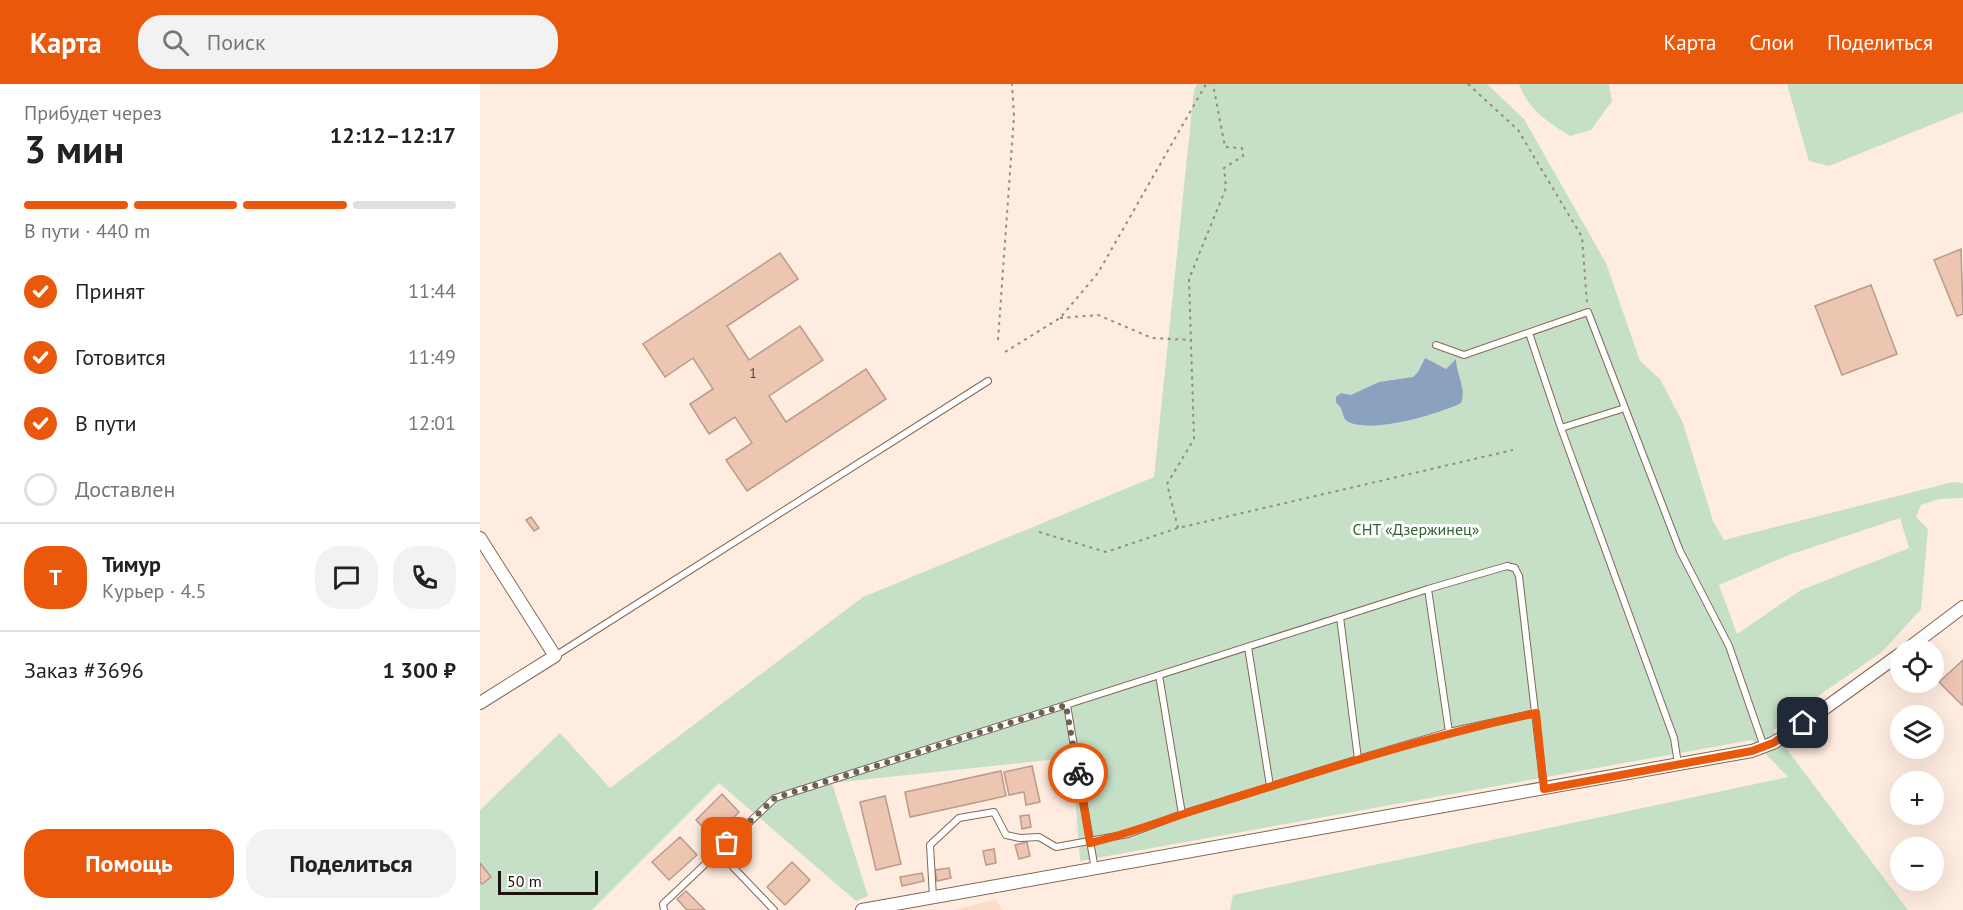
<!DOCTYPE html>
<html lang="ru">
<meta charset="utf-8">
<style>
:root{--surface:#fff;--page:#f2f2f2;--text:#222;--muted:#767676;--line:#e0e0e0;--accent:#ea580c}
body{margin:0;font-family:"PT Sans",sans-serif;background:var(--page);color:var(--text);height:100vh;display:flex;flex-direction:column;font-size:22px;white-space:nowrap}
*{box-sizing:border-box;margin:0}
p{font-size:20px;color:var(--muted)}
.icon{flex:none;width:33px;height:33px;fill:none;stroke:currentColor;stroke-width:2;stroke-linecap:round;stroke-linejoin:round}
.map{position:relative;flex:1;overflow:hidden}
.drawer{display:flex;flex-direction:column;background:var(--surface);width:480px}
.drawer>*{flex:none}
.tools{position:absolute;left:1410px;top:555px;display:grid;gap:12px}
.tools a{display:grid;place-items:center;width:54px;height:54px;border-radius:50%;background:var(--surface);box-shadow:0 6px 24px #0002;font-size:30px}
.scale{position:absolute;left:18px;bottom:15px;width:100px;box-sizing:border-box;padding-left:6px;border:3px solid #1d130c;border-top:0;font-size:16px;line-height:21px;white-space:nowrap;color:#1d130c;-webkit-text-stroke:4px #fdfdfd;paint-order:stroke}
.pin{position:absolute;display:grid;place-items:center;width:51px;height:51px;color:#fff;margin:-26px;border-radius:12px;box-shadow:0 3px 9px #0006}
.courier{position:absolute;display:grid;place-items:center;width:60px;height:60px;margin:-30px;border:4px solid #ea580c;border-radius:50%;background:#fff;color:#222;box-shadow:0 2px 8px #0007}
.summary em{font-style:normal;font-weight:800}
.summary div{display:flex;flex-direction:column-reverse}
.summary{display:flex;align-items:center;justify-content:space-between;height:102px;padding:0 24px}
h1{font-size:39px;font-weight:800;line-height:45px}
.bar{display:grid;grid-template-columns:repeat(4,1fr);gap:9px 6px;align-content:center;height:72px;padding:0 24px}
.bar i{height:8px;border-radius:4px;background:var(--line)}
.bar .on{background:var(--accent)}
.bar p{grid-column:span 4}
.line{display:flex;align-items:center;gap:15px;padding:0 24px;border-top:2px solid var(--line)}
.line div{flex:1}
.round{display:grid;place-items:center;flex:none;width:63px;height:63px;border-radius:24px;background:var(--page)}
ol{padding:0 24px;list-style:none}
li{display:flex;align-items:center;gap:18px;height:66px}
li p{margin-inline-start:auto}
li .icon{padding:6px;border-radius:50%;background:var(--accent);color:#fff;stroke-width:4}
li:last-child{color:var(--muted)}
li i{width:33px;height:33px;border:3px solid var(--line);border-radius:50%}
.action{display:flex;gap:12px;margin-top:auto;padding:12px 24px}
.action a{flex:1;height:69px;border-radius:24px;background:var(--accent);color:#fff;font-size:24px;font-weight:800;line-height:69px;text-align:center}
.action a+a{background:var(--page);color:var(--text)}
header{display:flex;align-items:center;gap:36px;box-sizing:border-box;height:84px;padding:0 30px;background:var(--accent);color:#fff}
header strong{font-size:28px}
nav{display:flex;gap:33px;margin-inline-start:auto;font-size:21px}
.search{width:420px;height:54px;background:var(--page);display:flex;align-items:center;gap:15px;box-sizing:border-box;padding:0 21px;border-radius:24px;color:var(--muted);font-size:22px}
main{display:flex;flex:1;min-height:0}
.map>svg:first-child{display:block}
.built{fill:#fcddca}
.green{fill:#c6e0c7;fill-rule:evenodd}
.water{fill:#8aa1c0}
.building{fill:#edc6b2;stroke:#b99a8b;stroke-width:1.5}
.lines{fill:none;stroke-linecap:round;stroke-linejoin:round}
.lane-casing{stroke:#816755;stroke-width:8}
.street-casing{stroke:#816755;stroke-width:14}
.path{stroke:#988980;stroke-width:2;stroke-dasharray:3 4.5;stroke-linecap:butt}
.lane{stroke:#fff;stroke-width:6}
.street{stroke:#fff;stroke-width:12}
.done{stroke:#6c5f56;stroke-width:6;stroke-dasharray:0 10.8}
.route{stroke:#ea580c;stroke-width:8}
.labels{text-anchor:middle;dominant-baseline:central;stroke-width:6;stroke-linejoin:round;paint-order:stroke}
.number-label{font-size:14px;fill:#514036}
.park-label{font-size:16px;fill:#336037;stroke:#fdfdfd}
</style>
<header>
<strong>Карта</strong>
<div class="search"><svg class="icon" aria-label="search" viewBox="0 0 24 24"><circle cx="10" cy="10" r="6"/><path d="M15 15l6 6"/></svg>Поиск</div>
<nav><a>Карта</a><a>Слои</a><a>Поделиться</a></nav>
</header>
<main>
<section class="drawer">
<div class="summary"><div><h1>3 мин</h1><p>Прибудет через</p></div><em>12:12–12:17</em></div>
<div class="bar"><i class="on"></i><i class="on"></i><i class="on"></i><i></i><p>В пути · 440 m</p></div>
<ol>
<li><svg class="icon" aria-label="check" viewBox="0 0 24 24"><path d="M5 12l5 5 9-10"/></svg>Принят<p>11:44</p></li>
<li><svg class="icon" aria-label="check" viewBox="0 0 24 24"><path d="M5 12l5 5 9-10"/></svg>Готовится<p>11:49</p></li>
<li><svg class="icon" aria-label="check" viewBox="0 0 24 24"><path d="M5 12l5 5 9-10"/></svg>В пути<p>12:01</p></li>
<li><i></i>Доставлен</li>
</ol>
<div class="line" style="height:108px"><b class="round" style="background:var(--accent);color:#fff">Т</b><div><b>Тимур</b><p>Курьер · 4.5</p></div><a class="round"><svg class="icon" aria-label="chat" viewBox="0 0 24 24"><path d="M4 5h16v11H9l-5 4z"/></svg></a><a class="round"><svg class="icon" aria-label="phone" viewBox="0 0 24 24"><path d="M5 4h4l2 5-3 2q2 4 5 5l2-3 5 2v4C11 20 4 13 5 4z"/></svg></a></div>
<div class="line" style="height:78px"><div>Заказ #3696</div><b>1 300 ₽</b></div>
<div class="action"><a>Помощь</a><a>Поделиться</a></div>
</section>
<div class="map">
<svg width="1483" height="826" viewBox="0 0 1483 826">
<rect width="100%" height="100%" fill="#ffece0"/>
<path class="built" d="M516,815L522,826H474Z"/>
<path class="green" d="M717,0H1007L1044,35L1126,179L1160,277L1180,295L1203,339L1233,437L1244,456L1473,398L1483,399V414L1460,415L1441,421L1436,433L1448,445L1441,525L1402,568L1319,625L1293,647L1428,826H750L753,811L1308,693L1272,656L600,777L593,684L578,675L352,699L388,812L376,817L239,699L112,826H0V726L80,649L130,704L383,513L674,393L714,6ZM1420,434L1429,464L1321,506L1257,550L1239,501L1309,471Z
M1039,0H1129L1132,17L1111,46L1090,52C1068,38 1048,26 1039,0Z
M1307,0H1483V28L1349,82L1329,77Z"/>
<path class="water" d="M945,274L966,285L976,275C976,289 987,306 981,319C959,330 889,351 867,337C863,334 863,329 861,324C857,319 855,319 856,313L861,309L871,311L899,298L933,293L938,288Z"/>
<path class="building" d="M1481,165L1483,230L1477,232L1454,176Z
M300,169L318,195L247,242L269,276L320,242L343,276L289,312L306,338L386,285L406,315L267,407L246,376L272,359L255,333L229,350L210,320L233,305L213,274L185,293L163,260Z
M1391,201L1417,270L1362,291L1335,222Z
M51,433L59,444L54,447L46,436Z
M1483,576V621H1482L1459,598Z
M552,682L560,718L546,721L544,708L529,711L524,688Z
M521,687L526,712L430,733L425,708Z
M242,710L259,728L233,754L216,736Z
M405,712L421,780L396,786L380,718Z
M549,731L551,743L542,745L540,732Z
M200,753L217,771L189,796L172,778Z
M547,758L550,772L539,775L535,761Z
M514,765L516,779L506,781L503,767Z
M312,778L330,796L305,821L287,803Z
M0,779L11,793L2,800L0,798Z
M469,784L471,794L457,797L455,786Z
M442,789L444,797L422,802L420,793Z
M206,807L225,826H207L197,815Z"/>
<g class="lines">
<g class="lane-casing">
<path id="lane" d="M1049,249L1081,344L1145,324
M956,261L984,271L1108,228L1200,467L1249,562L1284,663
M1081,344L1194,654L1198,680
M948,505L969,648
M860,533L878,675
M768,563L790,702
M75,572L508,297
M679,591L702,730
M587,621L615,786
M253,783L294,826
M453,813L450,761L479,734L514,728L526,751L540,754L559,753L576,763L648,750L702,730L878,675L969,648L1056,629
M184,826L183,820L295,714L948,505L1027,482L1035,484L1039,492L1064,705"/>
</g>
<g class="street-casing">
<path id="street" d="M0,454L75,572L0,619
M1426,566L1483,523
M382,826L1272,667L1293,659L1312,648L1420,570"/>
</g>
<path class="path" d="M988,0L1038,46L1102,153L1107,219
M580,234L618,231L672,254L711,256
M518,256L534,32L532,0
M525,268L580,234L618,189L726,0
M698,444L687,400L714,355L709,195L746,104L744,84L763,72L762,64L745,63L733,0
M559,448L626,468L698,444L1033,366"/>
<use href="#lane" class="lane"/>
<use href="#street" class="street"/>
</g>
<g class="lines">
<path class="done" d="M247,759L295,714L586,621L598,689"/>
<path class="route" d="M598,689L610,759C652,749 691,733 732,721C839,687 946,653 1056,629L1064,705L1272,667L1293,659L1323,639"/>
</g>
<g class="labels">
<g class="number-label">
<text x="273" y="289">1</text>
</g>
<g class="park-label">
<text x="936" y="445">СНТ «Дзержинец»</text>
</g>
</g>
</svg>
<div class="tools">
<a><svg class="icon" aria-label="locate" viewBox="0 0 24 24"><circle cx="12" cy="12" r="6"/><path d="M12 2v4M12 18v4M2 12h4M18 12h4"/></svg></a>
<a><svg class="icon" aria-label="layers" viewBox="0 0 24 24"><path d="M12 4l9 5-9 5-9-5zM3 14l9 5 9-5"/></svg></a>
<a>+</a>
<a>−</a>
</div>
<div class="scale">50 m</div>
<div class="pin" style="left:247px;top:759px;background:#ea580c"><svg class="icon" aria-label="bag" viewBox="0 0 24 24"><path d="M5 8h14l-1 12H6zM9 8a3 3 0 0 1 6 0"/></svg></div>
<div class="pin" style="left:1323px;top:639px;background:#1f2937"><svg class="icon" aria-label="home" viewBox="0 0 24 24"><path d="M3 11l9-7 9 7M6 9v11h12V9"/></svg></div>
<div class="courier" style="left:598px;top:689px"><svg class="icon" aria-label="bike" viewBox="0 0 24 24"><circle cx="6" cy="16" r="4"/><circle cx="18" cy="16" r="4"/><path d="M6 16l4-8h5l3 8M10 8l3 8H6M13 5h3"/></svg></div>
</div>
</main>
